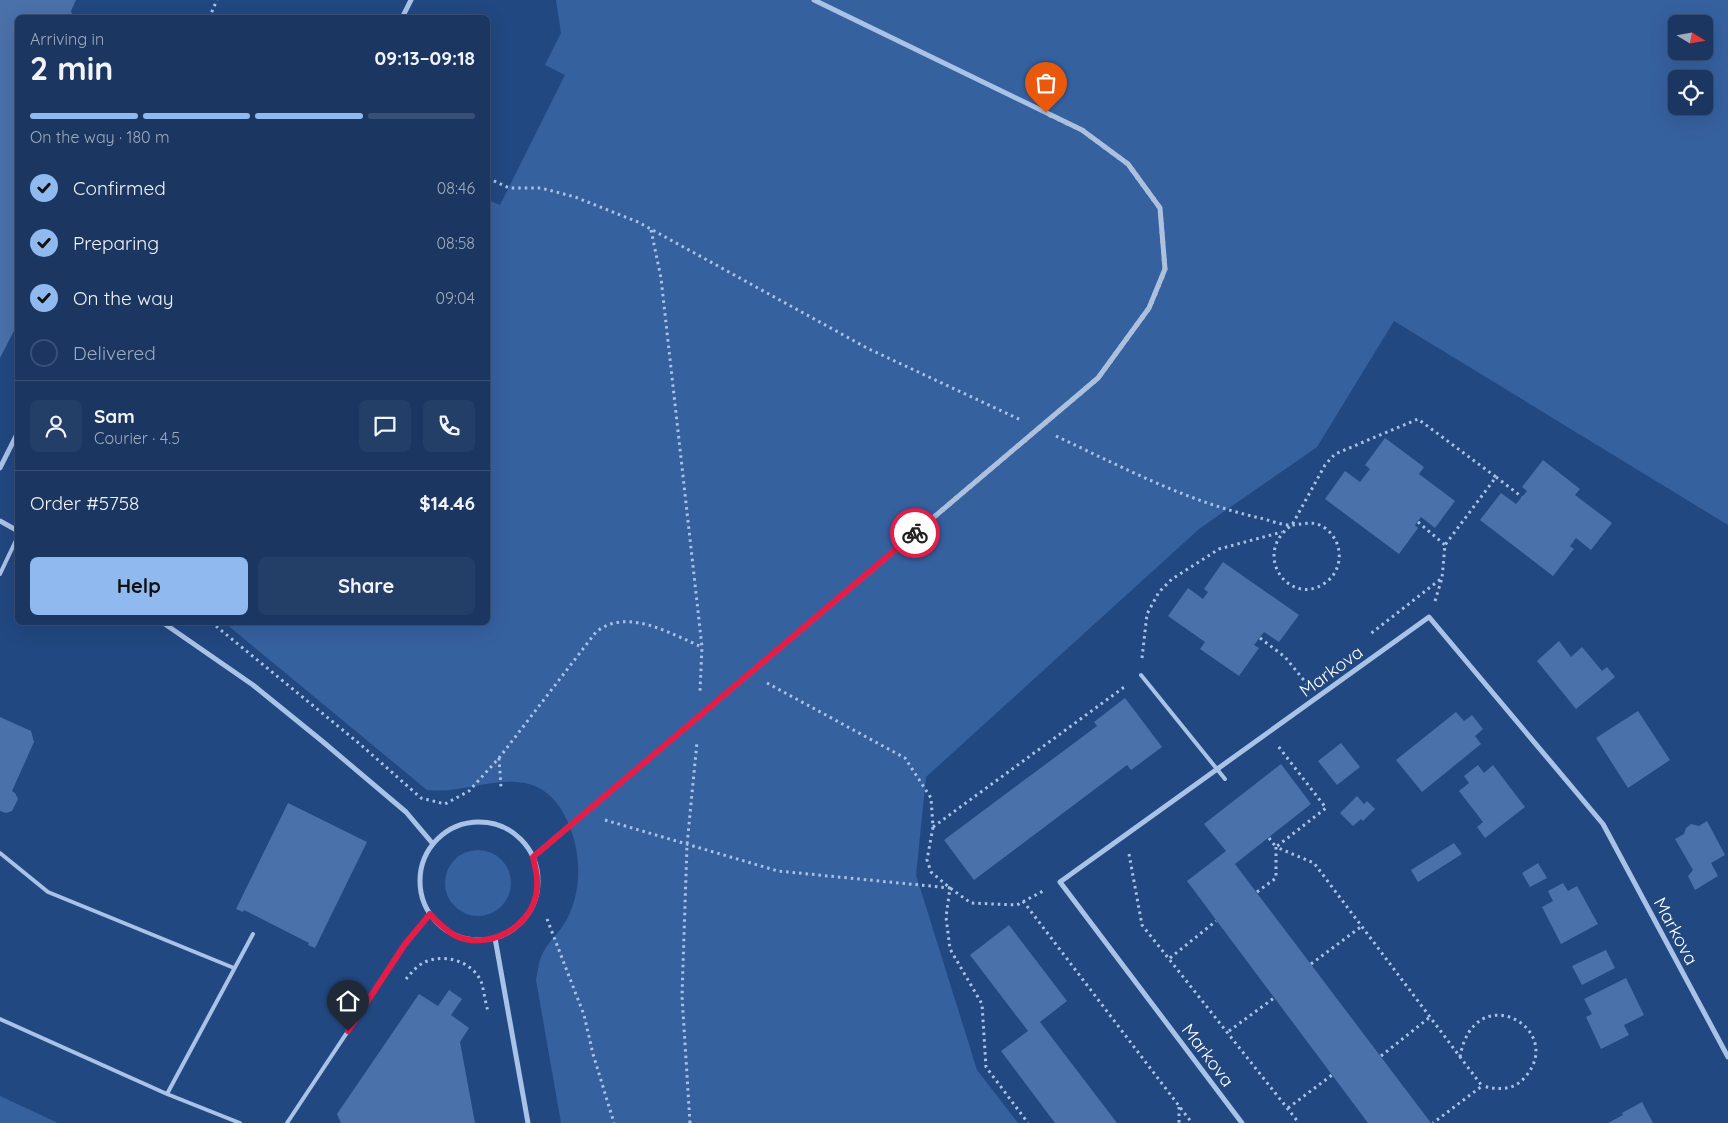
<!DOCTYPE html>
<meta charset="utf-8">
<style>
:root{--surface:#1a3661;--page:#233e67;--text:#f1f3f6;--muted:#9fabbd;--line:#385076;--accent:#90b9f0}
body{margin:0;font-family:Quicksand,sans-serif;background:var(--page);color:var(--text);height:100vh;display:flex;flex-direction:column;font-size:19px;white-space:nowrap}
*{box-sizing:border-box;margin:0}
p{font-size:16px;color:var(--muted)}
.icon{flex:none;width:28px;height:28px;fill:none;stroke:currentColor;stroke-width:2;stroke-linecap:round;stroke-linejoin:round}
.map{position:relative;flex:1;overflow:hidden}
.details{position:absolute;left:15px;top:15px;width:475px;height:610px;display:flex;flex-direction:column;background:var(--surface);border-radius:8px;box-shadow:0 5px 20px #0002,0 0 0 1px var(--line)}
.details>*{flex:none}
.needle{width:32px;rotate:101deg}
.fabs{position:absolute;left:1668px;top:15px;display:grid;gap:10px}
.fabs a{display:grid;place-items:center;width:45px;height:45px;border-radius:8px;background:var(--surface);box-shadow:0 5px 20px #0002,0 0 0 1px var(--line);font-size:25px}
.pin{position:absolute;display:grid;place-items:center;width:42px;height:42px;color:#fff;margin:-51px -21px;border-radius:50% 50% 50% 0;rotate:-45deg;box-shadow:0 0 5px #0007}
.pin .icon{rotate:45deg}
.courier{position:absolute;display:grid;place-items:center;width:50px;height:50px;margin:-25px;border:4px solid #e11d48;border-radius:50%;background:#fff;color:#222;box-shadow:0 1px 6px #0007}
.overview em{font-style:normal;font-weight:800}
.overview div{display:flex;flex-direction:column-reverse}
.overview{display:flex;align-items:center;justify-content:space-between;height:85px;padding:0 15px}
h1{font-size:32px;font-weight:800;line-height:38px}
.bar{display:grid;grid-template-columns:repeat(4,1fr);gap:8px 5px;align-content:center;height:60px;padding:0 15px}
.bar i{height:6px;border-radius:4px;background:var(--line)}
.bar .selected{background:var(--accent)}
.bar p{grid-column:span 4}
.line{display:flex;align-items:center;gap:12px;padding:0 15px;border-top:1px solid var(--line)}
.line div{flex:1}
.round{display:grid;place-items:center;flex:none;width:52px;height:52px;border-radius:8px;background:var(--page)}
ol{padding:0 15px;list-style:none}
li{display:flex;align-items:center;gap:15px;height:55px}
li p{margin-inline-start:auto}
li .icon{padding:5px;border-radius:50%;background:var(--accent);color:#111;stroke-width:4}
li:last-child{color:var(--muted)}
li i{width:28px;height:28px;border:2px solid var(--line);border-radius:50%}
.cta{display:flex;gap:10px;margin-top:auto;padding:10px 15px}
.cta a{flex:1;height:58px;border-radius:8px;background:var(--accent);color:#111;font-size:20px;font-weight:800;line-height:58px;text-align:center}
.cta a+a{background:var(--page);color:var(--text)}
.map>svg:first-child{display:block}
.green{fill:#36619f;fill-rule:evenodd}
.building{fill:#4b71aa}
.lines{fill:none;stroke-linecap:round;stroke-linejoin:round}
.path{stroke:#a9c2e7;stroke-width:3;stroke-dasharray:2.5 4;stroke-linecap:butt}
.service{stroke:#a9c2e7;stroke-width:4}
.minor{stroke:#a9c2e7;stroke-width:5}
.done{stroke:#b2bfd3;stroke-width:5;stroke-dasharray:0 9}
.route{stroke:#e11d48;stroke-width:6}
.labels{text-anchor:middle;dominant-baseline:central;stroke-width:4;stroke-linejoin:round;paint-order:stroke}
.street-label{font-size:18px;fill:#fff;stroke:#224881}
</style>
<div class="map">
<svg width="1728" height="1123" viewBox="0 0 1728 1123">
<rect width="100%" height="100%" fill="#224881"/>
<path class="green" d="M556,0H1728V525L1394,321L1317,447L1199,529L926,777L916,875L977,1070L1018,1123H561L536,980C538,972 538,964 541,957C546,943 560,933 567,919C583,888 581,851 567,820C559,802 545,787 525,783C490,777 462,794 427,790L225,623L488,622V200L500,205L565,75L545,65L561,33ZM1676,24H1704V51H1676ZM1676,79H1704V106H1676Z
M445 883a33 33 0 1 1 66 0a33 33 0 1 1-66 0Z
M0,1096L58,1123H0Z"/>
<path class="building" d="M0,0H76L71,11L73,18H18V323L0,358Z
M1385,438L1424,467L1419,474L1455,501L1435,528L1421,517L1415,525L1418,528L1399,554L1325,499L1345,471L1360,482L1370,469L1365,465Z
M1543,460L1580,489L1575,495L1612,523L1591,550L1576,538L1570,546L1574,549L1553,576L1480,520L1501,493L1516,504L1527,491L1522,487Z
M1223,562L1299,615L1279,642L1264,632L1254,645L1259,648L1239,676L1200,649L1205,642L1168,616L1188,588L1203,599L1208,592L1204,589Z
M1559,641L1571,657L1582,647L1602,671L1607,667L1615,677L1576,709L1537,661Z
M1125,698L1162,747L1131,770L1127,765L974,880L944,840L1097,726L1094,722Z
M1638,711L1670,760L1628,788L1596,738Z
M1456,712L1464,721L1472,715L1483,729L1475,736L1481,744L1422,792L1396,760Z
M0,717L31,731L34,742L12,791L15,793L18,799L12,811L6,813L0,811Z
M1341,743L1360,767L1337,785L1318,761Z
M1281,764L1311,804L1235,864L1431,1123H1368L1187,881L1226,851L1204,824Z
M1478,765L1484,773L1493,765L1525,807L1485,838L1477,827L1483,822L1459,791L1469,783L1464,776Z
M1357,796L1364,804L1367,801L1375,809L1363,821L1361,819L1353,826L1340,813Z
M288,803L367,842L315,948L308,945L309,943L244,910L243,912L236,909Z
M1707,821L1725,855L1711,863L1718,876L1695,890L1688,876L1693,870L1675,839L1684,834L1686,828L1691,824L1699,826Z
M1454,843L1462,854L1418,882L1411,870Z
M1538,863L1547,878L1530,887L1522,873Z
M1563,883L1568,891L1577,886L1598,924L1561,944L1542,907L1553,901L1548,891Z
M1009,925L1067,1001L1040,1022L1117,1123H1055L1001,1051L1028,1031L970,955Z
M1606,950L1615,968L1582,985L1572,966Z
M1626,978L1644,1015L1624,1025L1629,1035L1601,1049L1586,1017L1592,1014L1584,999Z
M449,990L462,999L451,1015L469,1028L460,1042L475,1123H341L337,1114L419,994L438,1006Z
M1642,1102L1653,1123H1608L1623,1115L1622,1113Z"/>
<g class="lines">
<path class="path" d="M209,18L217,0
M488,178L509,188H541L575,197L638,222L867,348L1021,420
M651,230L661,278L702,647L700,691
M1056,436C1122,467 1188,502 1260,518C1269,520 1283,526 1293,525C1305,524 1314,520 1325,528C1344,542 1344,570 1325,583C1290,608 1250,554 1292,525L1325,465L1335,454L1418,419L1496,477L1445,545L1442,578L1369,635
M1496,477L1522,497
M1418,522L1445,545
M1435,601L1442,578
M211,622L361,745L421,798L445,804L469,791L499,758L596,632C627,607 671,634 702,647
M1260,638L1285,657L1307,684
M1142,658L1147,614L1159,592L1172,579L1219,549L1282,532
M767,683L905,758L931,798L933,827L927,860L931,872L950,888L971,903L1017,905L1045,890
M499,758L501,787
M605,820L778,871L950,888L946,917L950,949L982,1004L986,1067L1028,1123
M933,827L1127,685
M1269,838L1276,847L1326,808L1278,746
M1129,854L1142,925L1299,1123
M1257,892L1276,878V847L1314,863L1482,1086L1433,1123
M1023,901L1192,1123
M547,919L584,1015L593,1054L614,1123
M1170,958L1216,921
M1311,964L1362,926
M406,979C411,973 417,966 423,963C442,953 471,960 481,981C484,990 485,1002 488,1011
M1229,1031L1274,998
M1381,1056L1430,1017
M1460,1057C1474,977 1566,1028 1526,1076C1514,1091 1499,1090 1482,1086
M1179,1107V1123
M1288,1108L1332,1075
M690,1123L682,996L687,845L697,742"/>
<path class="service" d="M0,574L18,536
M1141,675L1225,779
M0,853L48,892L234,968
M0,1019L167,1094L240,1123
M167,1094L253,934
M287,1123L405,945L430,914"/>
<path class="minor" d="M402,18L411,0
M0,468L18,432
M0,521L18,531
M162,622L253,685L322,741L406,812L433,844
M420 881a59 59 0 1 1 118 0a59 59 0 1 1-118 0Z
M533,857L1098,378L1149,308L1165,269L1160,208L1128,164L1082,130L814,0
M495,938L528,1123
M1242,1123L1060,882L1429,617L1603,824L1728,1057"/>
</g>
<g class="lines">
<path class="done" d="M915,533L1098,378L1149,308L1165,270L1160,208L1128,164L1082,130L1046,113"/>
<path class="route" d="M348,1031L405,944L430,914C438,923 445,930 456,936C487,950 529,929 536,895C539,882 536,870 533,857L915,533"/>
</g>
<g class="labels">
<g class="street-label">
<text transform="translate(1331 671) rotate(-36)">Markova</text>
<text transform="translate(1676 931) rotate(62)">Markova</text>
<text transform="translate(1208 1055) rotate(53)">Markova</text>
</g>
</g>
</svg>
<div class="fabs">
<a><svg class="needle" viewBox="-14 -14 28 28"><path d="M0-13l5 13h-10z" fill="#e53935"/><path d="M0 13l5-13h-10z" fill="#9fabbd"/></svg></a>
<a><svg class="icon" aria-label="locate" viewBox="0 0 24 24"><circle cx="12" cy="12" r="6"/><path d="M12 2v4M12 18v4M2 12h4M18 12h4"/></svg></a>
</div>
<div class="pin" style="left:1046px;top:113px;background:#ea580c"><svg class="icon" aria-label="bag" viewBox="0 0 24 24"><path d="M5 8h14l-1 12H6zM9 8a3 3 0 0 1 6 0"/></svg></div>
<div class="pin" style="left:348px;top:1031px;background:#1f2937"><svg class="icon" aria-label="home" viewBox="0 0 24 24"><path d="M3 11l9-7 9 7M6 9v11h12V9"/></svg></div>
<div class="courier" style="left:915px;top:533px"><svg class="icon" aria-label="bike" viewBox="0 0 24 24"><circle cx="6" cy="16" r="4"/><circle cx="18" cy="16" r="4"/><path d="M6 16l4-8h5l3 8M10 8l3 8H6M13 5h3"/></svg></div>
<section class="details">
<div class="overview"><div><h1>2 min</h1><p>Arriving in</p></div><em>09:13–09:18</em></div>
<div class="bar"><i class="selected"></i><i class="selected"></i><i class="selected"></i><i></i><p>On the way · 180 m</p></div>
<ol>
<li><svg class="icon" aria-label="check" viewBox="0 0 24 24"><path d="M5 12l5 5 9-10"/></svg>Confirmed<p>08:46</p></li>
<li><svg class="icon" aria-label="check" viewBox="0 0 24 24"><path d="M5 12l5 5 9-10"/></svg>Preparing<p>08:58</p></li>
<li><svg class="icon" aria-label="check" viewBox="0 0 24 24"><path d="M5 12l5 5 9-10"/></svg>On the way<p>09:04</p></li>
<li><i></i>Delivered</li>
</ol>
<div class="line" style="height:90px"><a class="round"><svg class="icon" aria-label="person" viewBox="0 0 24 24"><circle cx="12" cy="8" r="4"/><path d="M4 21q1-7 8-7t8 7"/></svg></a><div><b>Sam</b><p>Courier · 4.5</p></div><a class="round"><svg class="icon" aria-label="chat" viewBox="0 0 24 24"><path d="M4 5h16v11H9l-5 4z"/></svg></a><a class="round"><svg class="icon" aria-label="phone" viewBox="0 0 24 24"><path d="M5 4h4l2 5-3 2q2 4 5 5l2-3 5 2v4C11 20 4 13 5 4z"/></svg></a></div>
<div class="line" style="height:65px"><div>Order #5758</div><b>$14.46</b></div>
<div class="cta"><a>Help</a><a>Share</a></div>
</section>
</div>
